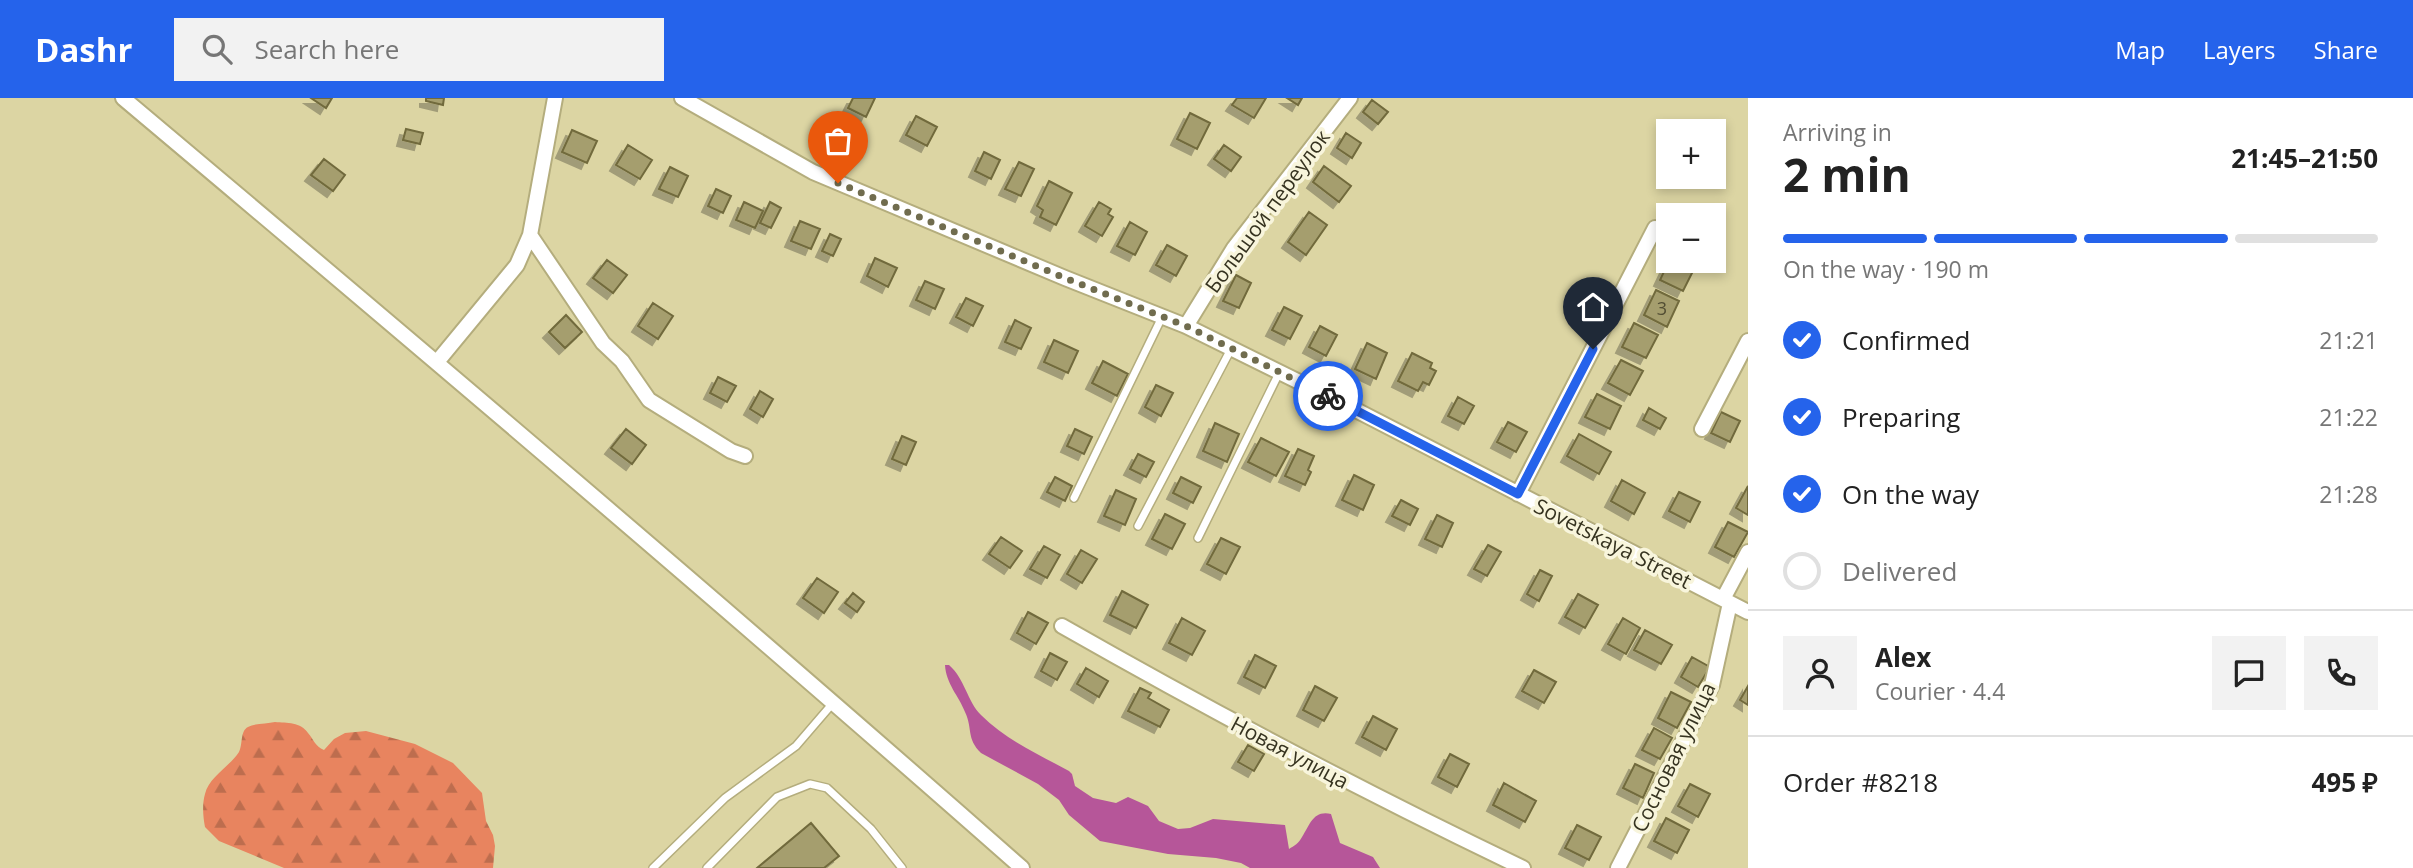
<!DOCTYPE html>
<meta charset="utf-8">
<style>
:root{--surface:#fff;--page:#f2f2f2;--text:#222;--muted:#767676;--line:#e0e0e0;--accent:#2563eb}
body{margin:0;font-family:"Open Sans",sans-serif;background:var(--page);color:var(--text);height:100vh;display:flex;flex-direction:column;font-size:26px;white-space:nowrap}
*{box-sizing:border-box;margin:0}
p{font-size:23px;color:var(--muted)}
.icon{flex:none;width:38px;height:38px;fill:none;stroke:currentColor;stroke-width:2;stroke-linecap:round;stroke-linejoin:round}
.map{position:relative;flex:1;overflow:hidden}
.panel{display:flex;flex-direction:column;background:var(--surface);width:665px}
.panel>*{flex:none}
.controls{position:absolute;left:1656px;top:21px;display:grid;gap:14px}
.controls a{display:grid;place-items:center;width:70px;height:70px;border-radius:0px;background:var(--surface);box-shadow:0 4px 10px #0003;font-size:35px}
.pin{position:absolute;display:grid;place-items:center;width:60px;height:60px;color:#fff;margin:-72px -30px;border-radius:50% 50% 50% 0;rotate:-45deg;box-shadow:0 0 7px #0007}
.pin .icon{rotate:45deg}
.courier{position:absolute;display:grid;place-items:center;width:70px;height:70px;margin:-35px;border:5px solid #2563eb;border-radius:50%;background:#fff;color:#222;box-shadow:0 2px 9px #0007}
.summary em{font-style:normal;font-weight:700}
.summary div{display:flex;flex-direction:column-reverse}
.summary{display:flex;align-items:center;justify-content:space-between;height:119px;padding:0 35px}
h1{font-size:46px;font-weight:700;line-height:52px}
.bar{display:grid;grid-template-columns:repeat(4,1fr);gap:10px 7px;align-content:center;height:84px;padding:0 35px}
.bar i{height:9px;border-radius:5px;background:var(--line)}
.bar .current{background:var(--accent)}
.bar p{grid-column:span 4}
.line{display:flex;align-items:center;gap:18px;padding:0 35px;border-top:2px solid var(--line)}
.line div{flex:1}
.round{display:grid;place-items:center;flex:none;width:74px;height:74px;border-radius:0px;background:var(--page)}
ol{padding:0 35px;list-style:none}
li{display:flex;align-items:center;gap:21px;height:77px}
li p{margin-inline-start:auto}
li .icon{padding:7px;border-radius:50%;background:var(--accent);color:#fff;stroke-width:4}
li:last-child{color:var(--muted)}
li i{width:38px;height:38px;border:4px solid var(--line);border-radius:50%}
header{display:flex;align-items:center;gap:42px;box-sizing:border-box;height:98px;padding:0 35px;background:var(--accent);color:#fff}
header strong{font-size:33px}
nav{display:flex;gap:38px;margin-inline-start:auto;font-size:24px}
.search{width:490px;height:63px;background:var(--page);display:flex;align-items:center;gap:18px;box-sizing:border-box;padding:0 24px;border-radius:0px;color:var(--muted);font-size:26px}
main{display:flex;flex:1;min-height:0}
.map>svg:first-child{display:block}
.forest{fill:url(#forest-firs)}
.water{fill:#b65699}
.building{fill:#a59e6e;stroke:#716a3c;stroke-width:2;filter:url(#shadow)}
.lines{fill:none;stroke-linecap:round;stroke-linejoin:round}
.service-casing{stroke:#b4ad7d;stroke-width:10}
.minor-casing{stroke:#b4ad7d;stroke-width:18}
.service{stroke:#fff;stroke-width:7}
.minor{stroke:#fff;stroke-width:14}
.done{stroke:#706c4e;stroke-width:7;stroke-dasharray:0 12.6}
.route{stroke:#2563eb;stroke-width:9}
.labels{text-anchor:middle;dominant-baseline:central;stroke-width:7;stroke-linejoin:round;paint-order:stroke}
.number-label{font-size:18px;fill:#524e34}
.street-label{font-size:21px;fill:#363320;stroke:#f8f5dc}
</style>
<header>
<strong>Dashr</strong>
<div class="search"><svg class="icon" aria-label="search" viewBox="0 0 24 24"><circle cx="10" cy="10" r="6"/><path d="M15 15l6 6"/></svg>Search here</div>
<nav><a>Map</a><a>Layers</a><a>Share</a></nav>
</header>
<main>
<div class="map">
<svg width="1748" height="770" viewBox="0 0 1748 770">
<defs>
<pattern id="forest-firs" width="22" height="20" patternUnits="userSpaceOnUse" patternTransform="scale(1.75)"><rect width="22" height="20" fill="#e8845f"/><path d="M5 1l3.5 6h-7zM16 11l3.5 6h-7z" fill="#bd6d4e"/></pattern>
<filter id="shadow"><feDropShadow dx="-6" dy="6" stdDeviation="0" flood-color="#0004"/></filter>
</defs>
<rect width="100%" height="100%" fill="#dcd5a3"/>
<path class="forest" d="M275,624C287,625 301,624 308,635C314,642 315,648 324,652L334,641L345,635L366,633L415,646L453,665L482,695L486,723L493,737L495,748L493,770H284L219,743L205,729C203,719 202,706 205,696C209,679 229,669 239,654C243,646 240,633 248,629C255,625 267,626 275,624Z"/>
<path class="water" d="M945,567H949C965,581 967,603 981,617C1006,642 1038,656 1069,673L1072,676L1075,688L1093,700L1116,705L1128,699L1148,708L1159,723L1178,731L1190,730L1213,721L1285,727L1289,751C1294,748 1299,745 1302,739C1310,727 1313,712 1331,716L1340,745L1373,759L1380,770H1250L1241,765L1216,760L1168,756L1100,743L1069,717L1059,702L1038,686L981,655C966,640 973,631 965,614C959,598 946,586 945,567Z"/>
<path class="building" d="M311,0H332L326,10Z
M426,0H444L443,7L426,3Z
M853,0H875L866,19L848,10Z
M1237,0H1266L1254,20L1232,7Z
M1287,0H1302L1298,7Z
M1372,2L1388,14L1378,26L1363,14Z
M1190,15L1210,25L1197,51L1177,41Z
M916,18L937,29L927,48L906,37Z
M406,31L423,35L420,46L403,42Z
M572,32L597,43L587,65L562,54Z
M1346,35L1361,45L1352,60L1337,50Z
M628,47L652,62L640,81L616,67Z
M1224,47L1241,59L1231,73L1214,61Z
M984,54L1000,62L991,81L975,73Z
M324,61L345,77L333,93L311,77Z
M1019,64L1034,71L1021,98L1005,91Z
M1324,68L1351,88L1339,104L1313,84Z
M670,69L688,78L678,99L659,91Z
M1049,83L1072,95L1056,127L1040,119L1043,112L1037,108Z
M716,91L731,98L723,115L708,108Z
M744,104L763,113L755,130L736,122Z
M770,104L781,110L771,130L760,125Z
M1099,104L1111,111L1108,116L1113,119L1102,138L1085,128Z
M1309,114L1327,127L1306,157L1288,144Z
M800,123L820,131L811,151L791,143Z
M1130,124L1147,134L1135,157L1117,148Z
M830,136L841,141L833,158L822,153Z
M1167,147L1187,158L1176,178L1156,167Z
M875,160L897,170L888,189L867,178Z
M607,162L627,177L613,195L593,180Z
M1669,163H1686L1696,167L1683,193L1660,182Z
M1236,177L1251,185L1239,210L1223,203Z
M925,183L944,191L935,211L916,202Z
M1656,192L1679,203L1667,229L1644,217Z
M966,200L983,208L973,228L956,219Z
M653,205L673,218L658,241L638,228Z
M1284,209L1302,218L1290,241L1272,232Z
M566,217L582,234L565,250L549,234Z
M1015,222L1031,230L1021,251L1005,244Z
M1634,225L1658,237L1646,260L1622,249Z
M1320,228L1337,237L1326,258L1309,249Z
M1054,242L1078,253L1068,275L1044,264Z
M1367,245L1387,255L1376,281L1355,271Z
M1412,255L1432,265L1430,270L1436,273L1429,287L1423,284L1418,293L1398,283Z
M1621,262L1643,273L1630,297L1608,285Z
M1103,263L1128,276L1117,298L1092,285Z
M718,279L736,288L727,304L710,295Z
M1156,287L1173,295L1161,318L1145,309Z
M760,293L773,301L763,319L750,311Z
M1597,296L1621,308L1610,331L1585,319Z
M1458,299L1474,308L1464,326L1448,318Z
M1649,310L1666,320L1660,331L1643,322Z
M1721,314L1740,323L1730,344L1711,335Z
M1508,324L1527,334L1516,354L1497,344Z
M1215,325L1239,336L1227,364L1203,353Z
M626,331L646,347L632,366L611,350Z
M1075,331L1092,339L1084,356L1067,348Z
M1579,336L1611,354L1599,376L1567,358Z
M902,338L916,344L906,367L892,361Z
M1261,340L1289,354L1276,378L1248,364Z
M1298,351L1314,358L1308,372L1311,374L1305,387L1285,378Z
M1138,356L1154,364L1146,379L1130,371Z
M1354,377L1374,387L1363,412L1342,402Z
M1055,379L1072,388L1065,403L1047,394Z
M1181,379L1201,389L1193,405L1173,395Z
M1622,382L1645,395L1634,416L1611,403Z
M1748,388V417L1736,410Z
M1116,392L1136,401L1125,427L1104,418Z
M1679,394L1700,404L1690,424L1669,413Z
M1401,402L1418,411L1410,427L1392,418Z
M1165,416L1185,426L1172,451L1152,441Z
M1437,417L1453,425L1442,449L1425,441Z
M1728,424L1748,434L1734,459L1715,449Z
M1001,439L1022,453L1010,470L989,456Z
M1221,440L1240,449L1226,476L1207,466Z
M1488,447L1501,454L1487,478L1474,471Z
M1044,448L1060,457L1047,480L1030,471Z
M1081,452L1097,461L1082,485L1067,476Z
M1540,472L1552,478L1539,503L1527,496Z
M817,480L838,494L824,515L803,500Z
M1122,493L1148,507L1136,530L1110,517Z
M853,495L864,504L857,514L845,505Z
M1578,496L1598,507L1585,530L1565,519Z
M1028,514L1048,525L1036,546L1017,535Z
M1182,520L1205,533L1192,557L1169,545Z
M1623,520L1640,530L1626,556L1608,546Z
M1645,532L1672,547L1661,566L1634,552Z
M1050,555L1067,564L1057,582L1041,573Z
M1255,557L1276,568L1265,590L1244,579Z
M1692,559L1710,569L1698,589L1681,579Z
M1086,570L1108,583L1099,599L1077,586Z
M1534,572L1556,584L1544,605L1522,593Z
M1315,588L1337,600L1324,623L1303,612Z
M1748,588V607L1740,602Z
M1140,590L1151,595L1148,600L1169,612L1160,629L1128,613Z
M1671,594L1691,604L1677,630L1658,620Z
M1373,618L1397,631L1386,652L1362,639Z
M1654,630L1672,640L1660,661L1642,652Z
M1248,647L1264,656L1254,673L1238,664Z
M1450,656L1469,666L1457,689L1438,679Z
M1635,666L1654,675L1643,700L1623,690Z
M1504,685L1536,703L1525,724L1493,707Z
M1690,686L1710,696L1698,719L1678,708Z
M1666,720L1689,732L1677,755L1654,743Z
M811,725L839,758L824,770H757Z
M1577,727L1601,739L1589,762L1565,750Z"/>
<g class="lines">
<g class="service-casing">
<path id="service" d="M1074,400L1162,219
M1138,428L1231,251
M1198,440L1279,275
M653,770L725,700L796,648L833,605
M707,770L777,699L810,686L827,690L871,731L902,770"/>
</g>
<g class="minor-casing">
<path id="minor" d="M123,0C425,254 726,509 1022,770
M682,0L813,74L1065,180L1186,228L1350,309L1748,514
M530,137L603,245L622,263L649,302L731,353L745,358
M1186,228L1234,150L1350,0
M437,264L517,167L530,137L555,0
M1702,331L1748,243
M1518,396L1655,130
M1723,501L1748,454
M1062,528C1213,614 1366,695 1523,770
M1618,770L1712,587L1730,505"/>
</g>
<use href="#service" class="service"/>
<use href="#minor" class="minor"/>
</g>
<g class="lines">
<path class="done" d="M838,85L1065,180L1186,228L1328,298"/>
<path class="route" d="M1328,298L1518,396L1593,251"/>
</g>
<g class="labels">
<g class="number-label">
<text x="1662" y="210">3</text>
</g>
<g class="street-label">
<text transform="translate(1267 113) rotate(-54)">Большой переулок</text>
<text transform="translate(1613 445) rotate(27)">Sovetskaya Street</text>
<text transform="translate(1290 654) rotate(28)">Новая улица</text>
<text transform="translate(1673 659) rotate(-64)">Сосновая улица</text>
</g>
</g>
</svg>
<div class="controls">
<a>+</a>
<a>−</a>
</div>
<div class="pin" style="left:838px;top:85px;background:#ea580c"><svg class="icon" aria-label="bag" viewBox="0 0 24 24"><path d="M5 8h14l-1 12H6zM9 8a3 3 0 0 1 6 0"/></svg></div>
<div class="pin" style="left:1593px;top:251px;background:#1f2937"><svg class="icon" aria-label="home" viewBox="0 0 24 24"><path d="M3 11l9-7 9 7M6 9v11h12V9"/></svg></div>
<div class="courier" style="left:1328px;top:298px"><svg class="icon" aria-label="bike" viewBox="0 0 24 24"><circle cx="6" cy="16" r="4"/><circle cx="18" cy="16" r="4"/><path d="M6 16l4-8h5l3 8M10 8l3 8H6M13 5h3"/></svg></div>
</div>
<section class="panel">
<div class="summary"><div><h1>2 min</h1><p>Arriving in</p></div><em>21:45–21:50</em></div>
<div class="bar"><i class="current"></i><i class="current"></i><i class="current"></i><i></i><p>On the way · 190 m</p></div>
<ol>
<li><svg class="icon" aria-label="check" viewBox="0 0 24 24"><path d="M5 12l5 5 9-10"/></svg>Confirmed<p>21:21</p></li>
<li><svg class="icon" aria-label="check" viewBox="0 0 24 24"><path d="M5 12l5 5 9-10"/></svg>Preparing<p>21:22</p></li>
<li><svg class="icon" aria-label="check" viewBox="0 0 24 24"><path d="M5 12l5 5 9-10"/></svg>On the way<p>21:28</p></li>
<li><i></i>Delivered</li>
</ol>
<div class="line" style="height:126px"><a class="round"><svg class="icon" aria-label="person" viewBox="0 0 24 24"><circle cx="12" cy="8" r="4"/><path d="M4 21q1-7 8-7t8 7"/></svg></a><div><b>Alex</b><p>Courier · 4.4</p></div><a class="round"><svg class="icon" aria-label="chat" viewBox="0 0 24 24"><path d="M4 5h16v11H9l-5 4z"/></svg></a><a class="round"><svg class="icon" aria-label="phone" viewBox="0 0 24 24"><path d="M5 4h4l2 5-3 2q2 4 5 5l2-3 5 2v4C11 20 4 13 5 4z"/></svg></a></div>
<div class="line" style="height:91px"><div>Order #8218</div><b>495 ₽</b></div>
</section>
</main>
